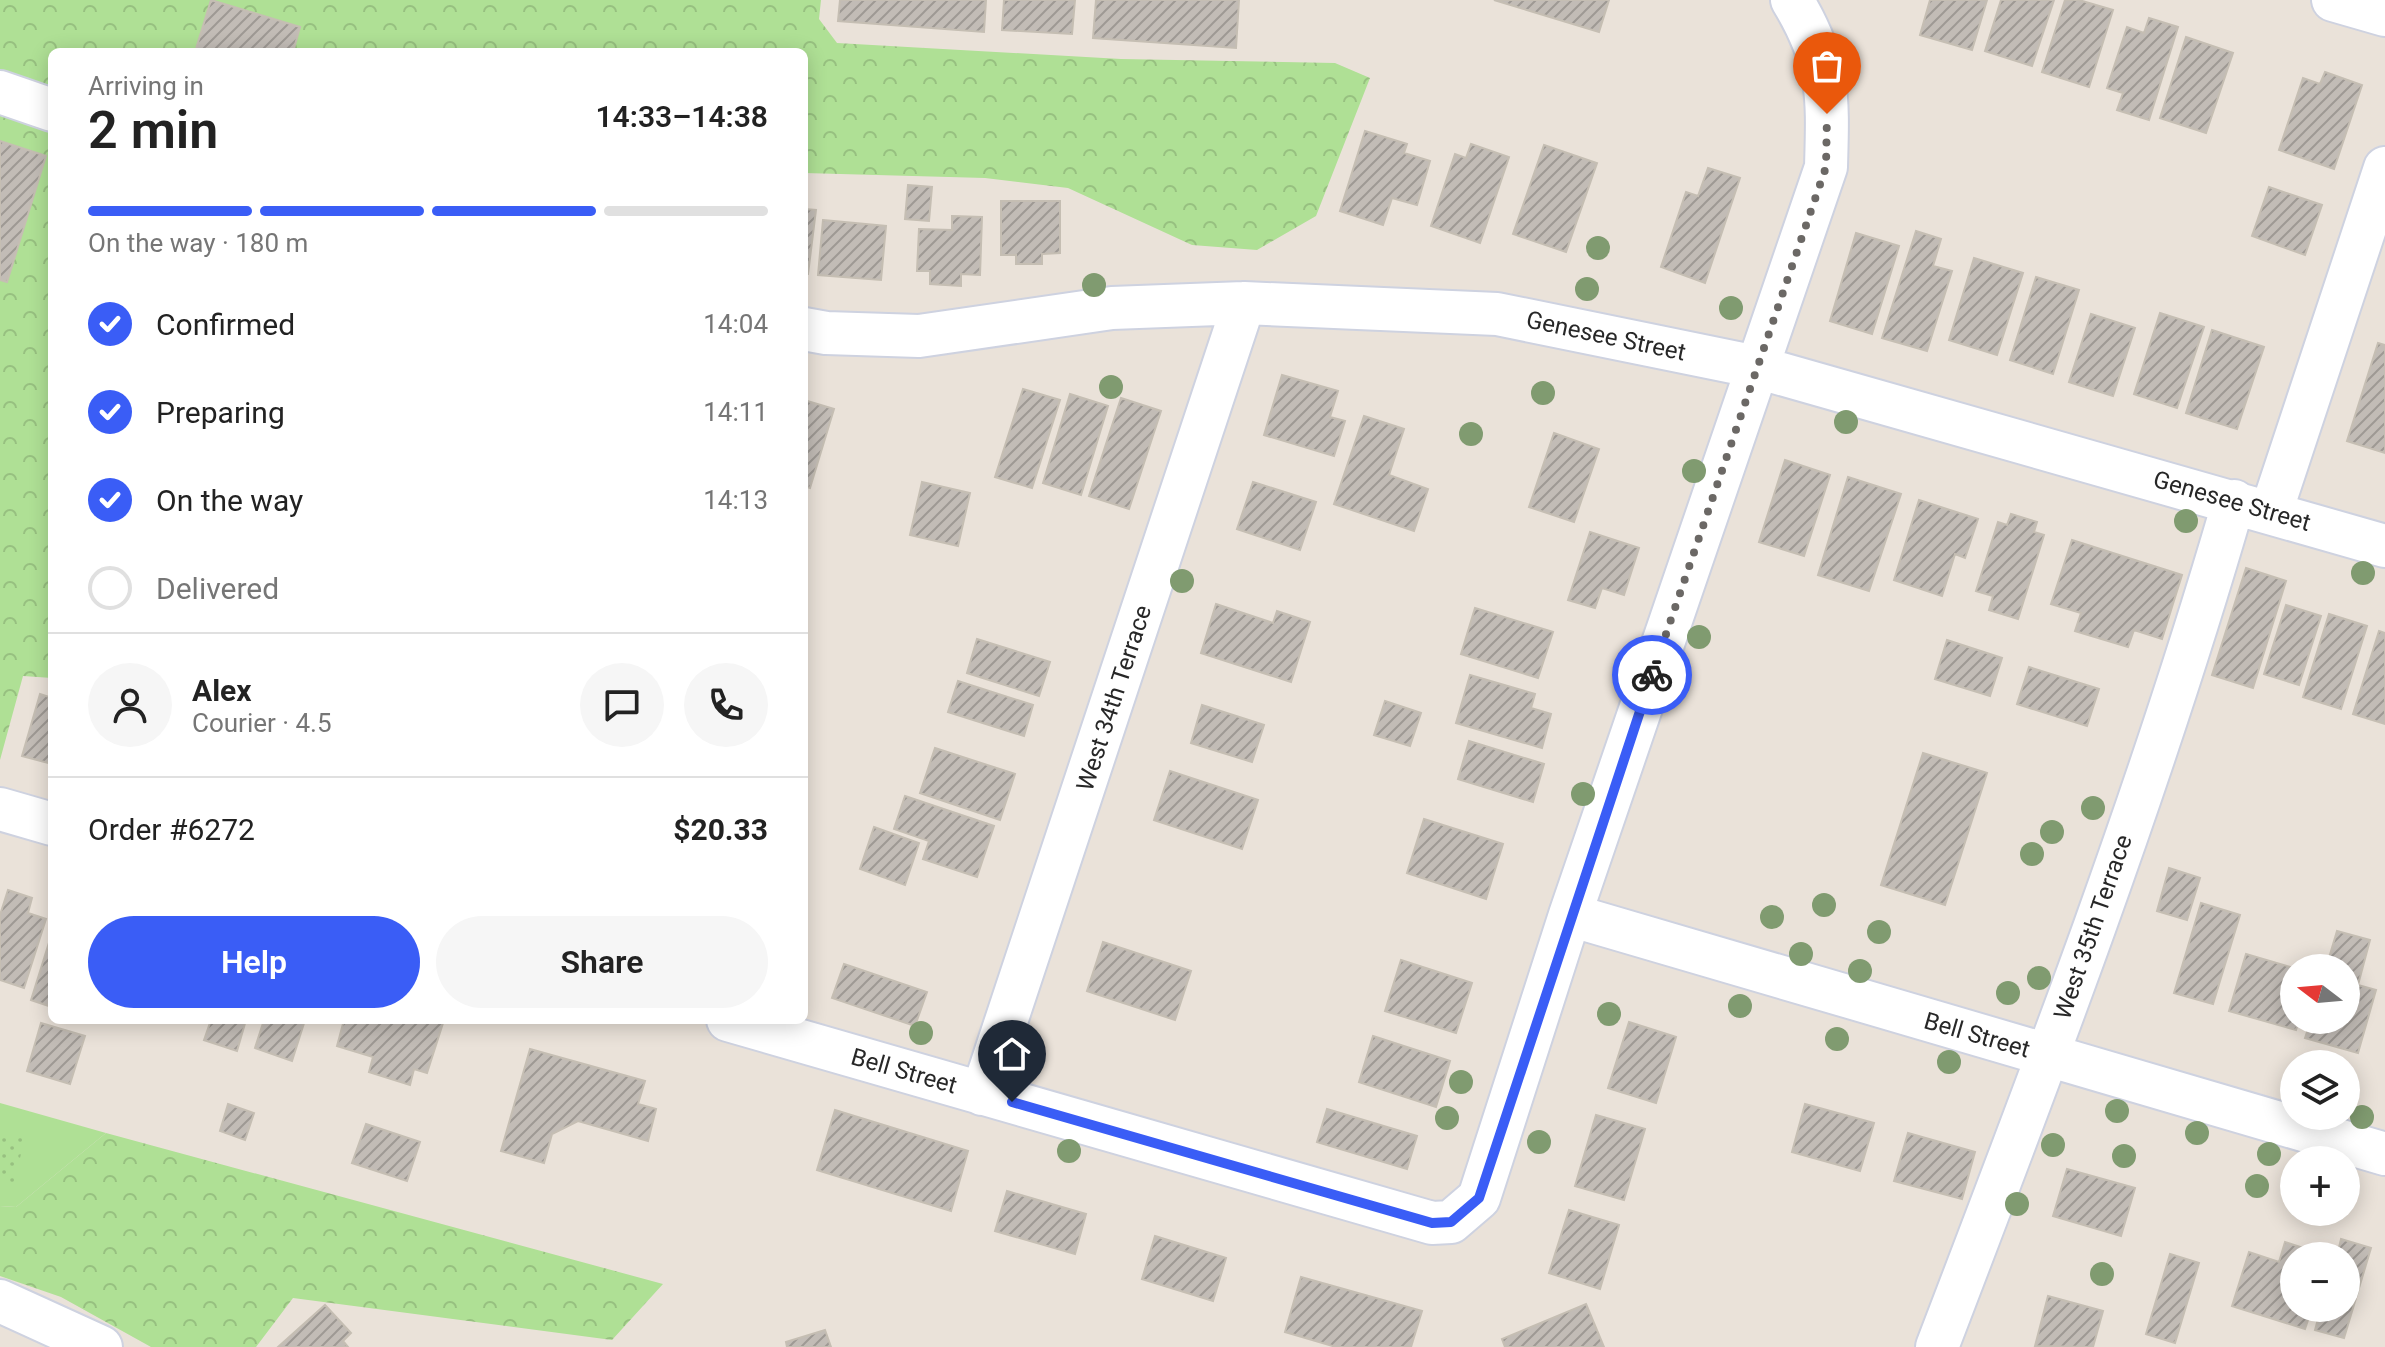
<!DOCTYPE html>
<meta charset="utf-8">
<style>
:root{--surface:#fff;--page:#f6f6f6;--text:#222;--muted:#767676;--line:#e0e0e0;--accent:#3a5df6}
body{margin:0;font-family:Roboto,sans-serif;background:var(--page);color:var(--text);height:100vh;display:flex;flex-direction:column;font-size:30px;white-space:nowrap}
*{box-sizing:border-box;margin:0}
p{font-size:26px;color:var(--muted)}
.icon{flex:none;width:44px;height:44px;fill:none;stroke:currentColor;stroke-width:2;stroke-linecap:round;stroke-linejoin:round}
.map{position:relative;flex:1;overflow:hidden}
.side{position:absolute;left:48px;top:48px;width:760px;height:976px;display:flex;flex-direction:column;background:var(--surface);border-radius:12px;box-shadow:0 4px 20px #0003}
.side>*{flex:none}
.needle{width:52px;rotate:286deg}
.controls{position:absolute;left:2280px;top:954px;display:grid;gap:16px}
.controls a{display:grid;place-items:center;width:80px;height:80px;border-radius:50%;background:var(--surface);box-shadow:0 4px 20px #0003;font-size:40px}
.pin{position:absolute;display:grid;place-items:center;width:68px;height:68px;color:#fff;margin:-82px -34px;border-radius:50% 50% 50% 0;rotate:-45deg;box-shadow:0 0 8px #0007}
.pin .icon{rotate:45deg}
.courier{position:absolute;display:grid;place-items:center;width:80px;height:80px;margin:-40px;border:6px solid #3a5df6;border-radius:50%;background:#fff;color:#222;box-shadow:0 2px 10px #0007}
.summary em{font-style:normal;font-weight:600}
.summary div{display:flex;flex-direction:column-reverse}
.summary{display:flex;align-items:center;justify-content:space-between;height:136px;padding:0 40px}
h1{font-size:52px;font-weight:600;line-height:60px}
.bar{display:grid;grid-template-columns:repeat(4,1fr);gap:12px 8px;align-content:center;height:96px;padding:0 40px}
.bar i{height:10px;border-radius:6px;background:var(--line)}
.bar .active{background:var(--accent)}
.bar p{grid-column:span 4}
.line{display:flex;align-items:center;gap:20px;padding:0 40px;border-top:2px solid var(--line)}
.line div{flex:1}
.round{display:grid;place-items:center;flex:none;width:84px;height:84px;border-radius:42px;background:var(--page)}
ol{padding:0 40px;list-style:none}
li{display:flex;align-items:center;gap:24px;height:88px}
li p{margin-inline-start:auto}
li .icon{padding:8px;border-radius:50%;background:var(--accent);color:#fff;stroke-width:4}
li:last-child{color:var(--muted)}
li i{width:44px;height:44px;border:4px solid var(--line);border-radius:50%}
.cta{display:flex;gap:16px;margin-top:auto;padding:16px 40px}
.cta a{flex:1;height:92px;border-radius:48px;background:var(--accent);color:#fff;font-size:32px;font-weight:600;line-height:92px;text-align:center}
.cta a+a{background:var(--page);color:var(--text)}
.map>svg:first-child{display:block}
.grass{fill:#afe095}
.forest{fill:url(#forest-crowns)}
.park{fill:url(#park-dots)}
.building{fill:url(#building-hatch);stroke:#c5beb3;stroke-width:2}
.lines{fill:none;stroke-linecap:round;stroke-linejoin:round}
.street-casing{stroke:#ced2e0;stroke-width:46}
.street{stroke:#fff;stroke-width:42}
.tree{fill:#809b70}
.done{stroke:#6b6865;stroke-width:8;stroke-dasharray:0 14.4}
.route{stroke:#3a5df6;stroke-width:10}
.labels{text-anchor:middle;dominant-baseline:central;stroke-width:8;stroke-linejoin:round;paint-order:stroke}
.street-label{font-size:24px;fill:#272727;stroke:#fff}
</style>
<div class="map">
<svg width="2385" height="1347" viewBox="0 0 2385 1347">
<defs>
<pattern id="forest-crowns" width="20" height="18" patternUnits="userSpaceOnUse" patternTransform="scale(2)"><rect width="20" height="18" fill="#afe095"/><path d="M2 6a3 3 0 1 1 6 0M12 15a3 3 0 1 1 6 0" fill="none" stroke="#97c080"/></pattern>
<pattern id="park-dots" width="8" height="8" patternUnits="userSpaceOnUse" patternTransform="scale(2)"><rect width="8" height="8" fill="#afe095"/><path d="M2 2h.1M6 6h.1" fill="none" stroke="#97c080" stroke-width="1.8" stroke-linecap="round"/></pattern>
<pattern id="building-hatch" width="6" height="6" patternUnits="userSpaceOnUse" patternTransform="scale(2)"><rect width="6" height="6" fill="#c2bcb6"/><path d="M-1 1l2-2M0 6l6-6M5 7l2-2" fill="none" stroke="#9e9994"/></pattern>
</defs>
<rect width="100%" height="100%" fill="#eae2d9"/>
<path class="grass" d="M0,1103L106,1133L16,1207L0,1206Z"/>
<path class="forest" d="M0,0H821L819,19L837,43L1121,59L1335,63L1370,78L1316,216L1257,250L1192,245L1068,188L985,178L804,173V52H52V678L23,676L0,760Z
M106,1133L663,1284L612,1340L293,1298L256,1347H151L61,1297L0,1276V1206L16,1207Z"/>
<path class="park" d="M0,1132L25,1138L13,1186L0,1183Z"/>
<path class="building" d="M211,0L300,27L293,52H195Z
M840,0H986L984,32L838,21Z
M1004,0H1075L1072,34L1002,30Z
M1096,0H1239L1236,48L1093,38Z
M1494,0H1609L1599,32Z
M1930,0H1987L1972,50L1920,35Z
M2001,0H2054L2032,66L1985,51Z
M2065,0H2079L2113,10L2089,87L2042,72Z
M2149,18L2178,27L2149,120L2117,110L2123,93L2107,88L2127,27L2144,33Z
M2186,37L2233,53L2206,133L2160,118Z
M2325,72L2362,85L2334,169L2279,150L2303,78L2320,84Z
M1365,131L1407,144L1404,153L1430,161L1417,205L1392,198L1383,225L1340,211Z
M0,141L46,156L7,282L0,280Z
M1471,144L1509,157L1480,243L1431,226L1455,154L1466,158Z
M1544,145L1597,163L1566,252L1513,234Z
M1708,168L1740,178L1705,283L1661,267L1686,192L1698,196Z
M908,185L932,187L929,221L905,219Z
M2269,187L2322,205L2305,255L2252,236Z
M1001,201H1060V253L1042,254V264H1016V255H1001Z
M804,209L816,210L808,274H804Z
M952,216L982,217L980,275L961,274V286L930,284V271H917L919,229L952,230Z
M823,220L886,226L881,280L818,275Z
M1916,231L1941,239L1933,266L1952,271L1927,351L1882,338Z
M1856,233L1899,246L1872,334L1830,321Z
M1974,258L2023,273L1997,355L1949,340Z
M2036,277L2079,290L2053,374L2010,360Z
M2160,313L2204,327L2177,408L2134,394Z
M2091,314L2135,328L2113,396L2069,382Z
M2212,330L2264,347L2237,429L2186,413Z
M2378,343L2385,345V453L2347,441Z
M1282,375L1338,391L1330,417L1345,421L1334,456L1264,435Z
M1023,389L1060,400L1032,488L995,477Z
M1070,394L1108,406L1081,495L1043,483Z
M1121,398L1161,411L1129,509L1089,496Z
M804,400L834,409L810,488L804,486Z
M1364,416L1404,429L1389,475L1428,489L1414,531L1334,504Z
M1554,433L1599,449L1574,522L1529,507Z
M1785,460L1830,475L1804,556L1759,542Z
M1848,477L1901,494L1869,591L1818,575Z
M922,482L970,493L958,546L910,535Z
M1253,482L1316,502L1300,550L1237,529Z
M1919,500L1978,519L1965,558L1955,554L1942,596L1894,580Z
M2011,514L2037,522L2034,532L2044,535L2018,619L1989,610L1993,596L1976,591L1998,522L2007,525Z
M1590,532L1639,548L1624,595L1602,588L1595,608L1568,600Z
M2072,540L2182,575L2162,639L2134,630L2128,647L2075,631L2081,613L2051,604Z
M2246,568L2286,581L2253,688L2212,675Z
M1216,604L1273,623L1277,611L1310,622L1291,682L1201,653Z
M2286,605L2321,616L2299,685L2264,674Z
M1475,608L1553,632L1538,678L1461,654Z
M2329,614L2367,626L2341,709L2303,697Z
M2379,631L2385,633V724L2353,714Z
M977,639L1050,662L1039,696L967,673Z
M1947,640L2002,658L1990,696L1935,679Z
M2029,667L2099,689L2087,726L2017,704Z
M1470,675L1535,694L1531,708L1551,714L1542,748L1456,723Z
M958,681L1033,705L1024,736L948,712Z
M40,694L52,698V764L22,756Z
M1385,701L1421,713L1410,746L1374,735Z
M1202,705L1264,725L1252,762L1191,743Z
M1469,741L1544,764L1533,802L1458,779Z
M935,748L1015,774L1000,820L920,793Z
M1923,753L1987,773L1945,905L1881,885Z
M1170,771L1258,800L1242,849L1154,820Z
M905,796L994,826L977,877L923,859L929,841L894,829Z
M1424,819L1503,844L1486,899L1407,873Z
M874,827L919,843L905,885L860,869Z
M2169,868L2200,878L2187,920L2157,911Z
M8,890L32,898L28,913L46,919L24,988L0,980V915Z
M2201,903L2240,915L2213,1004L2174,993Z
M2337,931L2370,940L2358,985L2376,990L2358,1053L2305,1038L2311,1020H2346V968H2326Z
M52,933V1007L31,1000Z
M1103,942L1191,971L1175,1020L1087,991Z
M2246,954L2294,968V1020H2299L2296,1030L2229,1011Z
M1401,960L1472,983L1456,1033L1385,1011Z
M844,964L927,992L915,1026L832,998Z
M211,1020H246L237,1051L204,1040Z
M264,1020H305L292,1061L255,1048Z
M344,1020H444L427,1073L414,1069L410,1085L369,1072L373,1057L337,1046Z
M1629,1022L1676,1037L1656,1103L1608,1088Z
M41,1023L85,1036L70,1084L27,1071Z
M1373,1036L1450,1061L1436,1107L1359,1082Z
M530,1049L645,1081L638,1104L656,1109L648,1141L578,1121L552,1134L544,1163L501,1151Z
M228,1104L254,1113L245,1140L220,1131Z
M1805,1104L1874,1123L1860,1171L1792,1152Z
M1327,1109L1417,1136L1407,1169L1317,1142Z
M835,1110L968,1151L951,1211L817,1170Z
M1596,1115L1645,1129L1624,1200L1575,1186Z
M366,1124L420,1142L407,1181L352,1163Z
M1908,1133L1975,1152L1962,1199L1894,1181Z
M2067,1169L2135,1188L2121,1236L2053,1216Z
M1007,1191L1086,1214L1075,1254L995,1231Z
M1569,1210L1619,1225L1600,1289L1549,1273Z
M1155,1236L1226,1258L1213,1301L1142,1279Z
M2341,1239L2371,1248L2344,1338L2315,1330L2321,1308H2346V1256H2337Z
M2285,1242L2328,1256H2294V1308H2312L2305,1329L2232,1306L2249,1252L2279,1262Z
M2170,1254L2199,1263L2175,1343L2146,1334Z
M1301,1277L1422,1311L1411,1347H1336L1285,1332Z
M2048,1296L2103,1311L2093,1347L2035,1346Z
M1586,1304L1604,1347H1505L1502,1339Z
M325,1305L351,1333L343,1341L348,1347H278Z
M825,1330L831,1347H787L786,1342Z"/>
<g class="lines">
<g class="street-casing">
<path id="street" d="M2333,0L2385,15
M0,92L52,110
M804,329L826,333L919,336L1112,308L1244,303L1497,314L1757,367L2385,546
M2271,512L2385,168
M0,809L52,824
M1570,915L2385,1154
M728,1020L1432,1223L1451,1222L1479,1198L1570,915L1826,167C1828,97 1830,62 1792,0
M982,1094L1244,303
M0,1301L101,1347
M1937,1347C2044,1068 2151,788 2234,501"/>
</g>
<use href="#street" class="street"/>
</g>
<g class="tree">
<circle cx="1598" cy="248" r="12"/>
<circle cx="1094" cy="285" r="12"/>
<circle cx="1587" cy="289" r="12"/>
<circle cx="1731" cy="308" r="12"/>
<circle cx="1111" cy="387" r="12"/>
<circle cx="1543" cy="393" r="12"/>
<circle cx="1846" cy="422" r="12"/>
<circle cx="1471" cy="434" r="12"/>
<circle cx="1694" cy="471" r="12"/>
<circle cx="2186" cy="521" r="12"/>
<circle cx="2363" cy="573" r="12"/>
<circle cx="1182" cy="581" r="12"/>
<circle cx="1699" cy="637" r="12"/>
<circle cx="1628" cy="668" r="12"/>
<circle cx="1583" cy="794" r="12"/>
<circle cx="2093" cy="808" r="12"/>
<circle cx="2052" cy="832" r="12"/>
<circle cx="2032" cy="854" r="12"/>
<circle cx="1824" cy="905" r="12"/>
<circle cx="1772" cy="917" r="12"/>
<circle cx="1879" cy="932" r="12"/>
<circle cx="1801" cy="954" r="12"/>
<circle cx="1860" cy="971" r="12"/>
<circle cx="2039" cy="978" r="12"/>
<circle cx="2008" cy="993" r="12"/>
<circle cx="1740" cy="1006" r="12"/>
<circle cx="1609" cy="1014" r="12"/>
<circle cx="921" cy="1033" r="12"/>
<circle cx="1837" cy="1039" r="12"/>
<circle cx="1949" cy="1062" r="12"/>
<circle cx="1461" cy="1082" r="12"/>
<circle cx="2117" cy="1111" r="12"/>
<circle cx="2362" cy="1117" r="12"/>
<circle cx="1447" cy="1118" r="12"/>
<circle cx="2197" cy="1133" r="12"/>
<circle cx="1539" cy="1142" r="12"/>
<circle cx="2053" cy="1145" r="12"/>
<circle cx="1069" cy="1151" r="12"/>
<circle cx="2269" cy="1154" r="12"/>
<circle cx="2124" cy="1156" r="12"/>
<circle cx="2257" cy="1186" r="12"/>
<circle cx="2017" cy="1204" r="12"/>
<circle cx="2102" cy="1274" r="12"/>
</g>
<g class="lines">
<path class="done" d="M1652,675L1826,167L1827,114"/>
<path class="route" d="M1012,1102L1432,1223L1451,1222L1479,1198L1652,675"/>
</g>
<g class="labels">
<g class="street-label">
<text transform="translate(1606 336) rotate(12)">Genesee Street</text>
<text transform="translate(2232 501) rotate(16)">Genesee Street</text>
<text transform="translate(1114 698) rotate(-72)">West 34th Terrace</text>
<text transform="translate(2093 927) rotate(-71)">West 35th Terrace</text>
<text transform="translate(1977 1035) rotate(16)">Bell Street</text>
<text transform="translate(904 1071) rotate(16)">Bell Street</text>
</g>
</g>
</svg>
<div class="controls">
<a><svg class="needle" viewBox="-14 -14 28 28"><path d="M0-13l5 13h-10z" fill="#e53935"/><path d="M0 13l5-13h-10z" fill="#767676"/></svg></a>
<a><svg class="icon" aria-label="layers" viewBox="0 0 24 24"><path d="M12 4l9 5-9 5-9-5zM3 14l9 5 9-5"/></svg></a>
<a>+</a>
<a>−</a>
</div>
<div class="pin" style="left:1827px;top:114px;background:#ea580c"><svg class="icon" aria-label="bag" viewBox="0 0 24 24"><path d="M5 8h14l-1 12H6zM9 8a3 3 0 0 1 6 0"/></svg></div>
<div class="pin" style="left:1012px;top:1102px;background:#1f2937"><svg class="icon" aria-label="home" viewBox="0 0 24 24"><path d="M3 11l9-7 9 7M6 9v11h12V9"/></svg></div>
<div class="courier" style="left:1652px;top:675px"><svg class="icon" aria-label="bike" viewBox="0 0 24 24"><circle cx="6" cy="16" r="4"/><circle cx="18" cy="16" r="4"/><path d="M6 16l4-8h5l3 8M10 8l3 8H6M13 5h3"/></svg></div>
<section class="side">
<div class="summary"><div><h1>2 min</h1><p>Arriving in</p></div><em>14:33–14:38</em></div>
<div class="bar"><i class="active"></i><i class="active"></i><i class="active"></i><i></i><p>On the way · 180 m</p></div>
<ol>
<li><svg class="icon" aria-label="check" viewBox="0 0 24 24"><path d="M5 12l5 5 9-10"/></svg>Confirmed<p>14:04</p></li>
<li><svg class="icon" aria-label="check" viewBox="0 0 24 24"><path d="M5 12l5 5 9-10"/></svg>Preparing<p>14:11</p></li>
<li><svg class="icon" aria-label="check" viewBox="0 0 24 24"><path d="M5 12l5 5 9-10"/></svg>On the way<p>14:13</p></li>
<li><i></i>Delivered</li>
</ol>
<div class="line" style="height:144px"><a class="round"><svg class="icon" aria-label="person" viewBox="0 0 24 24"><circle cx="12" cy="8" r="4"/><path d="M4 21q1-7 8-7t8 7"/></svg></a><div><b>Alex</b><p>Courier · 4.5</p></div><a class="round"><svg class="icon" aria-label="chat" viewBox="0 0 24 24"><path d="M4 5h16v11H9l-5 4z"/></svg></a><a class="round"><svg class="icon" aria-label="phone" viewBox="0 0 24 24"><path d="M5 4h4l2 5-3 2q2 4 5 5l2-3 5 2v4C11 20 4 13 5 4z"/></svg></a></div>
<div class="line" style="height:104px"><div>Order #6272</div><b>$20.33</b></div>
<div class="cta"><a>Help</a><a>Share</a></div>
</section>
</div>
